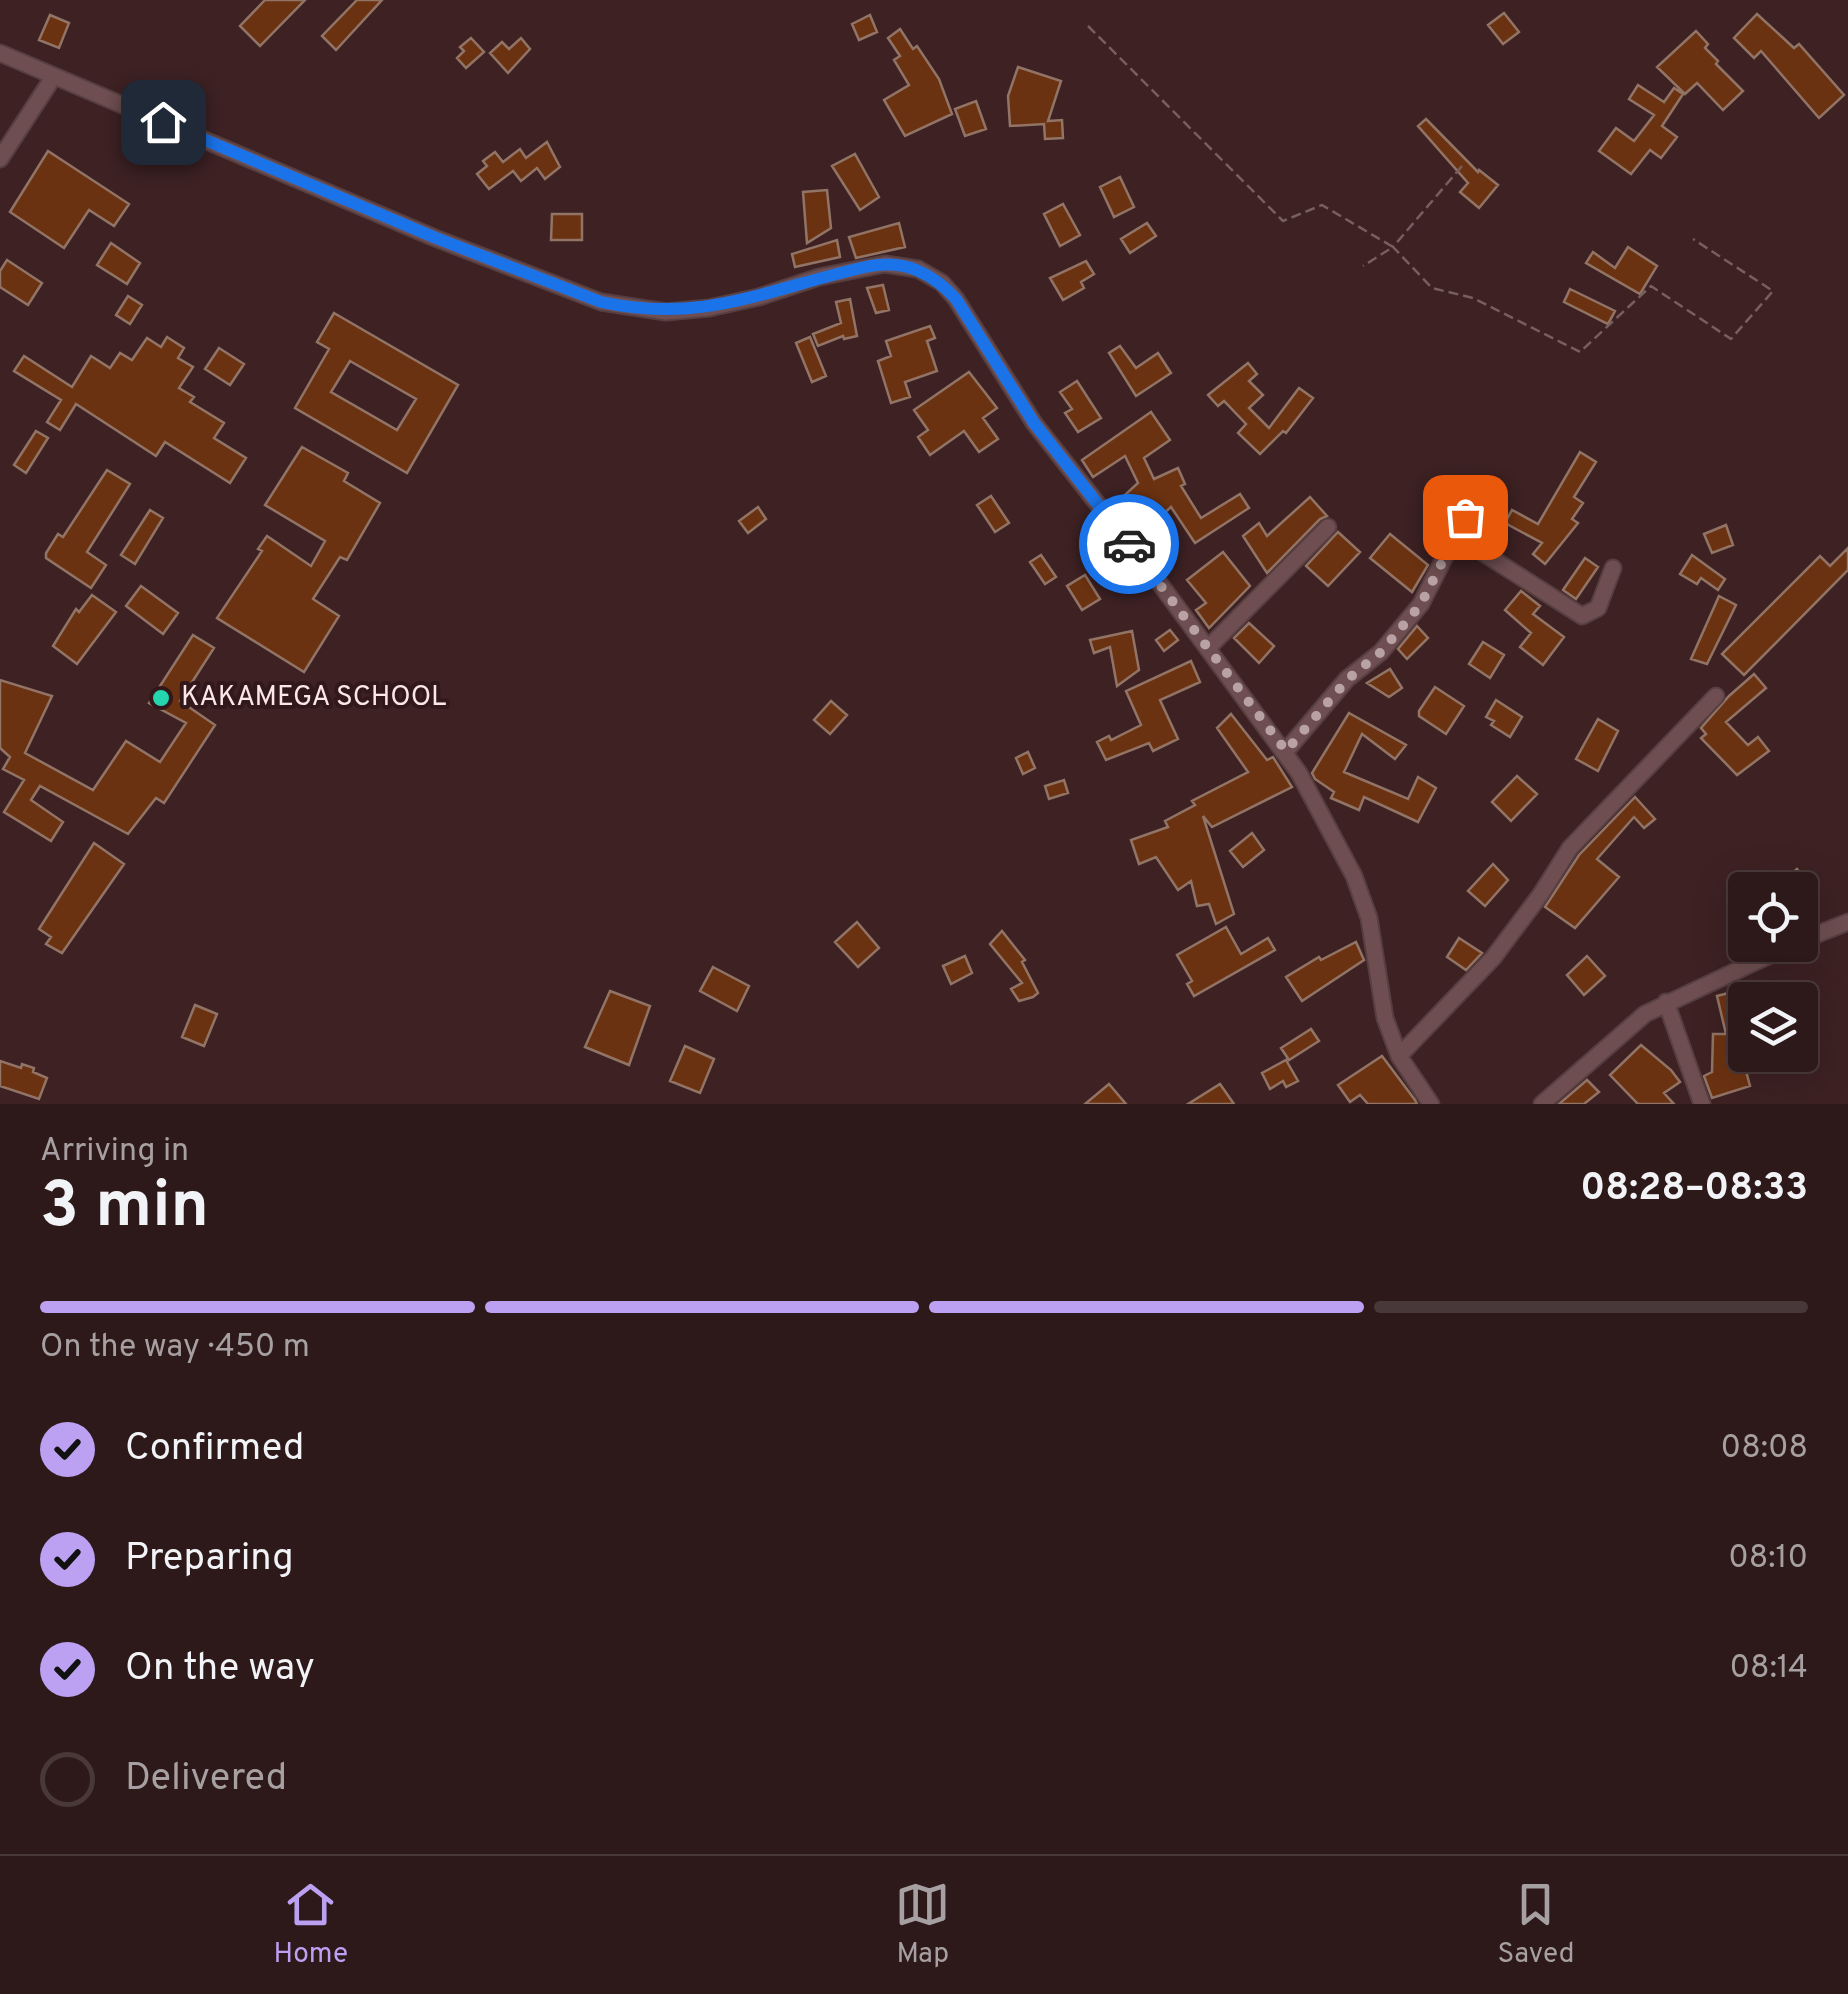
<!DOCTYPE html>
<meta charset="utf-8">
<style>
:root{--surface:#2e191a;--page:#362223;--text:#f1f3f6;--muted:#a7a0a2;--line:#493839;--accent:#bca0f2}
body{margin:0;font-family:Overpass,sans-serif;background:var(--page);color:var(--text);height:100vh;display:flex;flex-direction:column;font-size:38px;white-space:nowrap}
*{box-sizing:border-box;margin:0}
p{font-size:32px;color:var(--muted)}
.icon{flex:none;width:55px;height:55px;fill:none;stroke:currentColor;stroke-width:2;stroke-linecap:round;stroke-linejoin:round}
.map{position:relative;height:1104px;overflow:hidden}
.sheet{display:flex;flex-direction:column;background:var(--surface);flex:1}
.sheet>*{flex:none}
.buttons{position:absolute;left:1728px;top:872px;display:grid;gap:20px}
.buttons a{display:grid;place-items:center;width:90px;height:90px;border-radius:10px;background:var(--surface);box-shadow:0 10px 40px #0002,0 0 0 2px var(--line);font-size:50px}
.pin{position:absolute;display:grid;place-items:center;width:85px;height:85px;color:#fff;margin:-42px;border-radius:20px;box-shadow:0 5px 15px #0006}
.courier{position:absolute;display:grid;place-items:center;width:100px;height:100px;margin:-50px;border:8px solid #1a73e8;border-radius:50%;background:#fff;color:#222;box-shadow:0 2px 12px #0007}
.headline em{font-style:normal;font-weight:700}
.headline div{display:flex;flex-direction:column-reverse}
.headline{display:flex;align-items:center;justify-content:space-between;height:170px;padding:0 40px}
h1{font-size:65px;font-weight:700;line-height:75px}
.bar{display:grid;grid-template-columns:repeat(4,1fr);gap:15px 10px;align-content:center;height:120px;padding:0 40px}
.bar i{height:12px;border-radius:8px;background:var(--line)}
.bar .on{background:var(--accent)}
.bar p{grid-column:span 4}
ol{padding:0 40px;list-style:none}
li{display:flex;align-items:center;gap:30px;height:110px}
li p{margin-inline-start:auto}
li .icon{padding:10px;border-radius:50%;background:var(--accent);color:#111;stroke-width:4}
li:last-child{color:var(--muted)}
li i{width:55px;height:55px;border:5px solid var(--line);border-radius:50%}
.tabs{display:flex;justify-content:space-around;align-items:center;height:140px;border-top:2px solid var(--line);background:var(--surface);font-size:28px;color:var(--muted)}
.tabs a{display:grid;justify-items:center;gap:5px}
.tabs .on{color:var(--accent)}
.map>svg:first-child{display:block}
.building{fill:#6b3211;stroke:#927466;stroke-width:2.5;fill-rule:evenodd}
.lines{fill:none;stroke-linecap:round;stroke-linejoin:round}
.street-casing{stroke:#573f41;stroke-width:19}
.path{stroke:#775e5f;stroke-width:2.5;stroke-dasharray:10 5;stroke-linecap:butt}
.street{stroke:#6e4e50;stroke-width:15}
.done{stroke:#b8a2a3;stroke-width:10;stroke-dasharray:0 18}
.route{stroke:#1a73e8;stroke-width:12}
.poi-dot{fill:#24d5af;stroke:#32181a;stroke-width:4}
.labels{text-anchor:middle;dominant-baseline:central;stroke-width:8;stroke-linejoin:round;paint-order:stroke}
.poi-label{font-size:28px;fill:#fbe7e8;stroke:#32181a;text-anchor:start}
</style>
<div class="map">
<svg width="1848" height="1104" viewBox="0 0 1848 1104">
<rect width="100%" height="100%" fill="#3d2123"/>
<path class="building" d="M265,0H305L260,46L240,26Z
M357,0H382L336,50L322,36Z
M1504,13L1519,32L1503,44L1488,25Z
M1757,14L1794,48L1799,44L1844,95L1819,118L1761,51L1754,58L1734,38Z
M50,15L69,23L59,48L39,40Z
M870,15L877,32L859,40L852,24Z
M900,29L913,49L917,46L939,79L952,114L905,136L884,100L909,85L894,60L900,56L888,38Z
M1696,31L1708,44L1705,48L1718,61L1716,64L1743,91L1723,110L1697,83L1685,94L1657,67Z
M471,38L484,52L466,68L457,58L464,51L460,47Z
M521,38L530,49L508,73L490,53L502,42L509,49Z
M1018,67L1061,81L1048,121L1062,120L1063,138L1045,139L1044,124L1010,126L1008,96Z
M1638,85L1664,102L1674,88L1683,94L1662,126L1677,137L1661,158L1650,150L1631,174L1599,151L1616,128L1634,141L1654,115L1629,99Z
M976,101L986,129L965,136L955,109Z
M1426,119L1478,172L1479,170L1498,185L1479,208L1460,192L1468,183L1418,126Z
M547,142L560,167L545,179L537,168L521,181L513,171L489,189L477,174L487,166L483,161L495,152L503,162L520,149L526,158Z
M48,151L129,204L114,226L89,210L64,248L10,212Z
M855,154L879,197L860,210L832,166Z
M1120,177L1134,207L1114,217L1100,187Z
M827,190L831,228L807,243L803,192Z
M1063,204L1080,235L1060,246L1044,214Z
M552,214H582V240H551Z
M899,223L905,247L856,258L849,237Z
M1147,223L1156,236L1130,253L1121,239Z
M837,240L840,257L795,267L792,254Z
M111,243L140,263L127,284L97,265Z
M1628,247L1657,266L1640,294L1586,263L1593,252L1615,268Z
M7,260L42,283L28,305L0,287V271Z
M1086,261L1094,274L1081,282L1084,288L1063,300L1050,278Z
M883,285L889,310L876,313L867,288Z
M1570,289L1615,311L1608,324L1564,302Z
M128,296L142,305L130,324L116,315Z
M850,299L857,336L844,339L843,336L818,346L813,334L841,323L836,302Z
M334,313L458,385L407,473L295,408L329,349L317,342ZM350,361L416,399L397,430L331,392Z
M930,326L935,338L927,341L937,371L905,382L910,397L891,403L878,361L891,356L886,341Z
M167,337L184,348L178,358L193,367L179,388L194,397L190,402L224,423L214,438L246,458L230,483L165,442L156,456L76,404L60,430L47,422L61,400L14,371L24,356L72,387L91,356L110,368L120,353L132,360L147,338L161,347Z
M810,337L826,376L812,382L796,343Z
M1120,346L1136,368L1158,353L1171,373L1136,396L1109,353Z
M219,348L244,364L230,385L205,369Z
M1248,363L1257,374L1249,381L1263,395L1249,408L1269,428L1299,388L1313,398L1286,433L1283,431L1260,454L1238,433L1246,424L1224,401L1218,406L1208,395Z
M969,372L997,408L983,418L998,439L979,452L964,431L930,455L918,437L928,430L914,410Z
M1077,381L1101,418L1078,432L1065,413L1072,409L1060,392Z
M1151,412L1170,440L1144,458L1154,479L1178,468L1185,484L1181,486L1201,518L1240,494L1249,508L1195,543L1171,507L1141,534L1114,505L1138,483L1125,456L1093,477L1082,460Z
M36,431L48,438L26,473L14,465Z
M302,447L348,473L344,481L380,503L347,560L340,557L313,599L339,616L304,672L217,618L262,551L258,549L267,536L311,566L325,541L265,505Z
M1580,452L1596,462L1574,497L1583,503L1572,519L1578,523L1545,564L1533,554L1542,543L1505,523L1512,510L1538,524Z
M107,470L130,484L87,552L106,565L91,588L46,558V553L58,534L63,537Z
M991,496L1009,523L995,532L977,505Z
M1310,497L1327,516L1320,519L1267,573L1243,536L1259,523L1267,536Z
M758,507L766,519L748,533L739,521Z
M150,510L163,518L135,564L121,555Z
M1726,525L1733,545L1712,553L1704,534Z
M1338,532L1360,552L1328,586L1306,566Z
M1390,534L1428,565L1412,592L1370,558Z
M1848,548V570L1744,675L1722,654L1820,556L1830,566Z
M1223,552L1250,586L1209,628L1196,610L1206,603L1187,580Z
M1041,555L1056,577L1045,584L1030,562Z
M1692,555L1725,579L1718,590L1701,578L1697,584L1680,574Z
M1585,558L1598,567L1576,599L1563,590Z
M1085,575L1100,599L1082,610L1067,586Z
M141,586L178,613L163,634L126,606Z
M1521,591L1540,606L1533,614L1564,637L1543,665L1520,647L1531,633L1505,610Z
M92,595L116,612L77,664L53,646L76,609L79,612Z
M1719,596L1736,605L1707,664L1691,659Z
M1249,623L1274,646L1259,663L1234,638Z
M1417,626L1428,638L1407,659L1398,649Z
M1170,630L1178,640L1164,651L1156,640Z
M1132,631L1139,670L1117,686L1110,647L1094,653L1090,640Z
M193,635L214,648L180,701L215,725L164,803L156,798L128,834L40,786L31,800L63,822L51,841L4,812L24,780L3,769L10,757L0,748V680L52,696L25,753L93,790L126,741L160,762L186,723L149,703Z
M1483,642L1504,655L1490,678L1469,664Z
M1191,661L1200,682L1160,700L1178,739L1153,751L1149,743L1106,760L1097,742L1109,736L1111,740L1141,725L1126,691Z
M1390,669L1402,688L1389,697L1367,683Z
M1754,674L1766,688L1726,722L1748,745L1758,737L1769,751L1737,775L1701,738L1706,734L1701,728L1729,696Z
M1435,687L1464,706L1446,734L1419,716V711Z
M1496,700L1522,717L1510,737L1491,725L1494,721L1486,717Z
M831,701L847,715L830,734L814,720Z
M1349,713L1406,745L1395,759L1362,734L1344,772L1408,799L1418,777L1436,788L1418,822L1364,797L1359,810L1331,798L1334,792L1315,779L1312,773Z
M1231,714L1267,760L1273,757L1292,787L1212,827L1203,816L1234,914L1216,924L1209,904L1197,906L1191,881L1178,890L1156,857L1139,864L1131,840L1168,827L1165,821L1195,805L1192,801L1248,772L1217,728Z
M1598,719L1618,731L1598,771L1576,759Z
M1028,752L1035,768L1023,774L1016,758Z
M1517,776L1537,794L1511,821L1492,802Z
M1064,780L1068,793L1049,799L1045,786Z
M1635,797L1655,819L1644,828L1634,817L1597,859L1619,877L1575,928L1545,907L1579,855Z
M1252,833L1264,850L1243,867L1230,851Z
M94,843L124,864L62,953L46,944L51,937L39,929Z
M1493,864L1508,880L1485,906L1468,891Z
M1797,869L1814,890H1772Z
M857,922L879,948L858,967L835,942Z
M1226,927L1241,954L1268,938L1275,950L1194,996L1187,984L1192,981L1177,955Z
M1002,931L1025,960L1022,962L1038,993L1033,997L1019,1001L1011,989L1022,983L990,944Z
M1459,938L1482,953L1466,970L1447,957Z
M1356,942L1364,960L1302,1001L1286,977L1319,957L1321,960Z
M965,956L972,973L951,984L943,966Z
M1587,956L1605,976L1584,995L1567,975Z
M713,967L749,986L737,1011L700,991Z
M1740,990L1745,1010V1067L1750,1086L1712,1098L1704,1076L1712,1072L1713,1034H1726L1717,996Z
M610,991L650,1006L629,1065L585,1047Z
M195,1005L217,1014L204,1046L182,1037Z
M1311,1029L1319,1041L1289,1060L1281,1048Z
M1641,1045L1671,1070L1680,1082L1664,1093L1674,1104H1638L1610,1075Z
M685,1046L714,1059L700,1093L670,1081Z
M1382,1056L1415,1100L1417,1104H1368L1360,1095L1350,1102L1338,1085Z
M1286,1060L1298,1081L1286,1087L1283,1081L1270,1089L1262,1073Z
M0,1061L21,1068L22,1064L34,1068L33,1072L47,1078L39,1099L0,1086Z
M1587,1080L1599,1092L1584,1104H1559Z
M1109,1084L1126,1104H1085Z
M1220,1084L1234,1104H1188Z"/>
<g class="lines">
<g class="street-casing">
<path id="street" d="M0,53L435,238L601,302L666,312L709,308L759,297L819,277L885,264L918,269L942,283L956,299L1034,423L1158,581L1299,773L1354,876L1369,918L1385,1018L1399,1056L1431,1104
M0,159L54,76
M1455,535L1582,616L1598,608L1613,568
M1208,648L1328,527
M1286,751L1347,679L1381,652L1421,604L1474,499
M1800,941L1848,922
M1666,1002L1702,1104
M1399,1056L1493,958L1541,894L1570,848L1716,696
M1542,1104L1645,1014L1791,945"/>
</g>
<path class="path" d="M1088,26L1283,221L1322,205L1393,247L1363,266
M1462,166L1393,247L1432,288L1473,298L1580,352L1651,286L1731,339L1773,291L1693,239"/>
<use href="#street" class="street"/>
</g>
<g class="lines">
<path class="done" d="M1129,544L1286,751L1348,679L1381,652L1421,604L1465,517"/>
<path class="route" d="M163,122L436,238L601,302C706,325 771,287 870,266C906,260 932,273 956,299L1034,423L1129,544"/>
</g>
<circle class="poi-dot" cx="161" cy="698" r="10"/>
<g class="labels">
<g class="poi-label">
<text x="181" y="698">KAKAMEGA SCHOOL</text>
</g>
</g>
</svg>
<div class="buttons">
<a><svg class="icon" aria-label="locate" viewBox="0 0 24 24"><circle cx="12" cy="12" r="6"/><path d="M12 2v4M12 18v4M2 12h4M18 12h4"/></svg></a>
<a><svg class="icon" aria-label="layers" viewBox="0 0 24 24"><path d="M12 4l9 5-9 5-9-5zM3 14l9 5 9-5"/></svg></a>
</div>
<div class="pin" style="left:1465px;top:517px;background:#ea580c"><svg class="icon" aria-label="bag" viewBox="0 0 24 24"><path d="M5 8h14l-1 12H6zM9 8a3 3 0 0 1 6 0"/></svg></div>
<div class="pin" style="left:163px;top:122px;background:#1f2937"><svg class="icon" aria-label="home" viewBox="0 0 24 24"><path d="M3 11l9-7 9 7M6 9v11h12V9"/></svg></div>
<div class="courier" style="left:1129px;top:544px"><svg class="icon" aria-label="car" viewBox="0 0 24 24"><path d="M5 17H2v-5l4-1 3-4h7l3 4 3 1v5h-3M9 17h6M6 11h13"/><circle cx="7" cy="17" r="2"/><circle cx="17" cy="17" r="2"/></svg></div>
</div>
<section class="sheet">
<div class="headline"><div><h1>3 min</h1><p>Arriving in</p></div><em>08:28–08:33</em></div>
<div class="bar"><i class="on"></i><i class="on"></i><i class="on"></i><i></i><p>On the way · 450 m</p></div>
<ol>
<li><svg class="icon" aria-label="check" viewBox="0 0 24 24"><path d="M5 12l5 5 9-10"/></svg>Confirmed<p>08:08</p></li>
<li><svg class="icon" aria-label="check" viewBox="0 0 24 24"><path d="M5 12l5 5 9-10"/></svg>Preparing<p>08:10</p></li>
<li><svg class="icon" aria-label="check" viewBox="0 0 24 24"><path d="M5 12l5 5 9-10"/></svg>On the way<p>08:14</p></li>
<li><i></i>Delivered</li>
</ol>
</section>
<nav class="tabs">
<a class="on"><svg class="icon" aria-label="home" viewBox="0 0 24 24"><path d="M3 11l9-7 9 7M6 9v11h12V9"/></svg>Home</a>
<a><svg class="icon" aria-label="map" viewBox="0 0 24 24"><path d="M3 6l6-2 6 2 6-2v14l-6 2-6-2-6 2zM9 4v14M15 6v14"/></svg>Map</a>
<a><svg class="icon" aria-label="saved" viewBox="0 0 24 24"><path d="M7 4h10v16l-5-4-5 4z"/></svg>Saved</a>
</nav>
